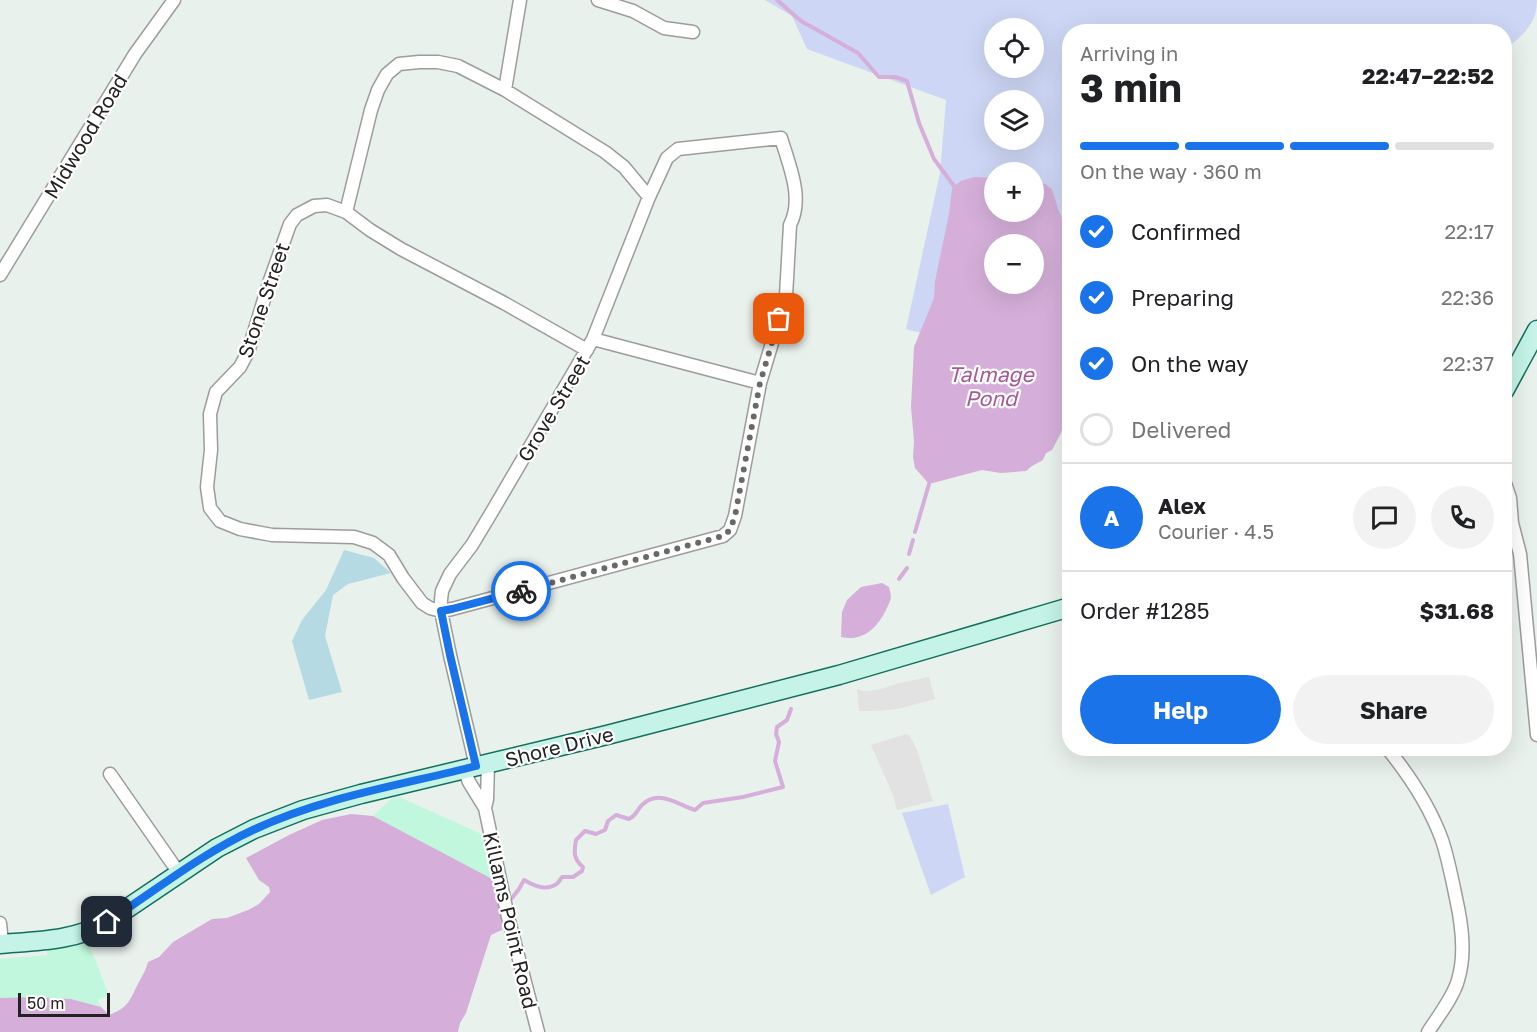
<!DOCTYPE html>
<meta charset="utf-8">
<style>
:root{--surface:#fff;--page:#f2f2f2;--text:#202124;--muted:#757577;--line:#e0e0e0;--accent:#1a73e8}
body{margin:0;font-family:"Golos Text",sans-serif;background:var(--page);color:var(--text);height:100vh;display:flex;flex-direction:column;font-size:22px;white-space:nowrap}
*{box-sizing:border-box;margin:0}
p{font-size:20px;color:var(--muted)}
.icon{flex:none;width:33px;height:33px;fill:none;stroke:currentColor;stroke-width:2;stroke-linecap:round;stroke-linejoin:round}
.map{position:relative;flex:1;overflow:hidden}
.side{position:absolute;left:1062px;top:24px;width:450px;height:732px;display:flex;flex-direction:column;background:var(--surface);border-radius:24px;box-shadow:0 6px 24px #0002}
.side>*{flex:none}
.controls{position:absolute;left:984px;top:18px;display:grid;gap:12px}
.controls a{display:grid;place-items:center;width:60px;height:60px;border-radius:50%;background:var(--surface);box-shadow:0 6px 24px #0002;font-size:30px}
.scale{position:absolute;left:18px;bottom:15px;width:92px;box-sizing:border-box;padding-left:6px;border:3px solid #222;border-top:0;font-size:16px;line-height:21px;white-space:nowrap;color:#222;-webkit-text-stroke:4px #fff;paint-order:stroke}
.pin{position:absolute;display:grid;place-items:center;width:51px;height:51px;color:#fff;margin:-26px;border-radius:12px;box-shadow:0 3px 9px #0006}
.courier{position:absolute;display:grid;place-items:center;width:60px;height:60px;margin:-30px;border:4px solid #1a73e8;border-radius:50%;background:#fff;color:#222;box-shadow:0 2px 8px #0007}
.headline em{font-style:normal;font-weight:700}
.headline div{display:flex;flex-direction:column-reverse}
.headline{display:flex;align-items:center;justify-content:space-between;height:102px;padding:0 18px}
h1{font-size:39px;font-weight:700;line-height:45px}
.bar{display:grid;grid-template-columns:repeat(4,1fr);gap:9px 6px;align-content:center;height:72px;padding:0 18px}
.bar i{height:8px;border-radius:4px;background:var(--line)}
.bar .current{background:var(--accent)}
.bar p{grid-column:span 4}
.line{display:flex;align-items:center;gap:15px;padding:0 18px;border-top:2px solid var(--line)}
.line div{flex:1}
.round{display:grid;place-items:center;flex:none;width:63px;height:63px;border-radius:32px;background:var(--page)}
ol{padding:0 18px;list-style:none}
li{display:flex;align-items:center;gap:18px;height:66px}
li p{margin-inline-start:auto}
li .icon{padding:6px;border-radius:50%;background:var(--accent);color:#fff;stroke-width:4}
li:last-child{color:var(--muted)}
li i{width:33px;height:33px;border:3px solid var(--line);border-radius:50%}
.primary-button{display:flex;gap:12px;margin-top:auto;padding:12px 18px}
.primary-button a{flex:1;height:69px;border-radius:36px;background:var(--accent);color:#fff;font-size:24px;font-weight:700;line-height:69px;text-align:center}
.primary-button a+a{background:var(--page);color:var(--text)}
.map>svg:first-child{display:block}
.grass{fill:#b6dae4}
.sand{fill:#c1f7dc}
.park{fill:#cdd6f4;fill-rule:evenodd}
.parking{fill:#e2e2e2}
.water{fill:#d5afd9;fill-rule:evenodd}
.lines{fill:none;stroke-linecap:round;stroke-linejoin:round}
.stream{stroke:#d5afd9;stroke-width:4}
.street-casing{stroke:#9c9c9c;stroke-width:15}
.secondary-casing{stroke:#136e5d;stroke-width:21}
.street{stroke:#fff;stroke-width:12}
.secondary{stroke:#c5f3e7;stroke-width:18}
.done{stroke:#686a69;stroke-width:6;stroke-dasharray:0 10.8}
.route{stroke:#1a73e8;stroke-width:8}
.labels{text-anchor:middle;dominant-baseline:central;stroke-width:4.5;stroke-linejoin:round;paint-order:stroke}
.street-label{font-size:20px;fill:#222;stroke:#fff}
.water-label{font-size:21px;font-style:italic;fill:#a75897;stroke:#fff}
</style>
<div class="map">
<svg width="1537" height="1032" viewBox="0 0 1537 1032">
<rect width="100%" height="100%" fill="#e9f1ec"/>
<path class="grass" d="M344,550L374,558L391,573L348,584L333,595L325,636L342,692L309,700L292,641L302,620L326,590Z"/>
<path class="sand" d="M399,797L486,836L495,881L373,816L391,799Z
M88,942L109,995L98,1000L101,1007L71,999L36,997L0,998V959L47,955V948L70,947Z"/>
<path class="park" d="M765,0H1537C1537,25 1522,35 1505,50L1504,32H1070L1069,372L906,329L940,173L946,100L807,49L792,16ZM994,28H1034V68H994ZM994,100H1034V140H994ZM994,172H1034V212H994ZM994,244H1034V284H994Z
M948,804L965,877L931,895L902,813Z"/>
<path class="parking" d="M929,677L935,699L898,709L876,711H859L857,689L863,691L877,690L900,683Z
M906,734L910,736L917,750L933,801L897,810L893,795L871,745Z"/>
<path class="water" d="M974,177L994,178V212H1034V183L1045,184L1052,189L1059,212L1069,232V409L1061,433L1052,450L1046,453L1043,460L1032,466L1026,471L1001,473L982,470L929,484L915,468L913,457L914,441L911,407L914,347L934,298L935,281L949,214L952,189L954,186L961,181ZM994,244H1034V284H994Z
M882,583L889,587C890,591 892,597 890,601C889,604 887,607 886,610C877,628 863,642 841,637L842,612L847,600L861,587Z
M351,814L373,816L496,881L506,928L491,935L466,1013L460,1023L458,1032H0V998L36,997L71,999L101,1007L109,1015C129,1007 129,1001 138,984C142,976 146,970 148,962L159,957L173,942L212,919L227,918L248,910L259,904L270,892L269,887L259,880L246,858L289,835L322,820Z"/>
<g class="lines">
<path class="stream" d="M777,0L801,21L858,53L879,77H895L907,81L919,123L934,159L954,186
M915,532L929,484
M909,554L913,540
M899,579L907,568
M512,898L519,889L524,880C533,885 544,891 555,885C558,884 560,880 562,877H573L582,871L583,867C573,859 574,851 576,840L585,831L596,834L605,830L608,821L616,815L629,819C637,815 636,811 642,805C658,789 677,804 695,810L703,803L743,797L783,787L775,761L779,742L776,734L777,727L787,720L791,709"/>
<g class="street-casing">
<path id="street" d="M598,0L633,11L664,28L693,32
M505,90L520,0
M346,212L371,110L378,90L387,74L399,64L419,62H438L458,66L505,90L605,152L624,167L649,197
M0,275L135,54L174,0
M593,339L760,383
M1504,480L1510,498L1512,523L1520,554L1537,735
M1387,748C1409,775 1430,807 1442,840C1448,858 1452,879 1456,898C1462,925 1466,954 1458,980C1454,996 1437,1018 1428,1032
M476,766L450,655L441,611V600L442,591L450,574L472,545L493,510L593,339L649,197L667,158L678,149L781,138C789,165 804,198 790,225L786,296L760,383L735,516L730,530L723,536L452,609L441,611L430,608L422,603L403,578L389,555L373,543L354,537L272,535L240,529L220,521L210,508L207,487L211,450L210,414L216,392L240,367L248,352L269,283L290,224L297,215L314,206L327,205L346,212L370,230L401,249L504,303L587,350
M464,769L469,782L485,808L508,917L538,1032
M110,774L179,873
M485,808L487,799L488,764
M0,923L2,943"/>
</g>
<g class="secondary-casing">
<path id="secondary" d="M1504,391L1537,330
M0,944C37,941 75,941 107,922L217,848L254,829L303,810L361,794L607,735L839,675L1070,607"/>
</g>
<use href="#street" class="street"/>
<use href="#secondary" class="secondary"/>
</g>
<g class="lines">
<path class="done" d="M521,591L723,536L730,530L735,516L760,383L779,319"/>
<path class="route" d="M107,922C155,891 201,854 253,830C323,797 402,785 476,766L450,655L441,611L452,609L521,591"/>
</g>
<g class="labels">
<g class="street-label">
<text transform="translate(85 136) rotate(-59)">Midwood Road</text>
<text transform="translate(263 300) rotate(-71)">Stone Street</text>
<text transform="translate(553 408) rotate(-59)">Grove Street</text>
<text transform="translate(559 746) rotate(-14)">Shore Drive</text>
<text transform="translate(511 920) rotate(77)">Killams Point Road</text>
</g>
<g class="water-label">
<text x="991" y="374">Talmage<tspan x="991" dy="24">Pond</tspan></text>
</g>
</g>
</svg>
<div class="controls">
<a><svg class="icon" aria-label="locate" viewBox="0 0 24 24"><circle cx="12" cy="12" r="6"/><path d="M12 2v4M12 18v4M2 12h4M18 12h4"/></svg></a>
<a><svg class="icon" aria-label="layers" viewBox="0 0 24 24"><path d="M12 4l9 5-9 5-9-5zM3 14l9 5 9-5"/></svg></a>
<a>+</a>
<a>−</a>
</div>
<div class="scale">50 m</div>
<div class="pin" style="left:779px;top:319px;background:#ea580c"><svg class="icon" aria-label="bag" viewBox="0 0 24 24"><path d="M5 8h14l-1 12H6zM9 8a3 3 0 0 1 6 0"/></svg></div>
<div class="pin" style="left:107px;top:922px;background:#1f2937"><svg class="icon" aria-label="home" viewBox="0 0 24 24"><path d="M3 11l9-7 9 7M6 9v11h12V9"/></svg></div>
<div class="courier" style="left:521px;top:591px"><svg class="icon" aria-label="bike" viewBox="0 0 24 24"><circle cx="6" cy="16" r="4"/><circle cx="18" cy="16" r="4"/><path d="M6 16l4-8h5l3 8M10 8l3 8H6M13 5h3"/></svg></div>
<section class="side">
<div class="headline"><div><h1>3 min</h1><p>Arriving in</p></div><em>22:47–22:52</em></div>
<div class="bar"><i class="current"></i><i class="current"></i><i class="current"></i><i></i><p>On the way · 360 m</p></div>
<ol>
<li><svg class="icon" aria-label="check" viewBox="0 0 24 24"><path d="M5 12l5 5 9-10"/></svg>Confirmed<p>22:17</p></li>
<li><svg class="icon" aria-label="check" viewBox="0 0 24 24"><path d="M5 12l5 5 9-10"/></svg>Preparing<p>22:36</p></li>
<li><svg class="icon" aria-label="check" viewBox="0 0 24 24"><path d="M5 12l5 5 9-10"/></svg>On the way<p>22:37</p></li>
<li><i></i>Delivered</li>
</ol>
<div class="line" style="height:108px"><b class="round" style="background:var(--accent);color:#fff">A</b><div><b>Alex</b><p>Courier · 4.5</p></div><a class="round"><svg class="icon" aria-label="chat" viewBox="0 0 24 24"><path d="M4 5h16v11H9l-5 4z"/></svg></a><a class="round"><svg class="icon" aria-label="phone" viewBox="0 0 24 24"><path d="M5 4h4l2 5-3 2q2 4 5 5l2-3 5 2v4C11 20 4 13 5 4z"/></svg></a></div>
<div class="line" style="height:78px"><div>Order #1285</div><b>$31.68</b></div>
<div class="primary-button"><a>Help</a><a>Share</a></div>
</section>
</div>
